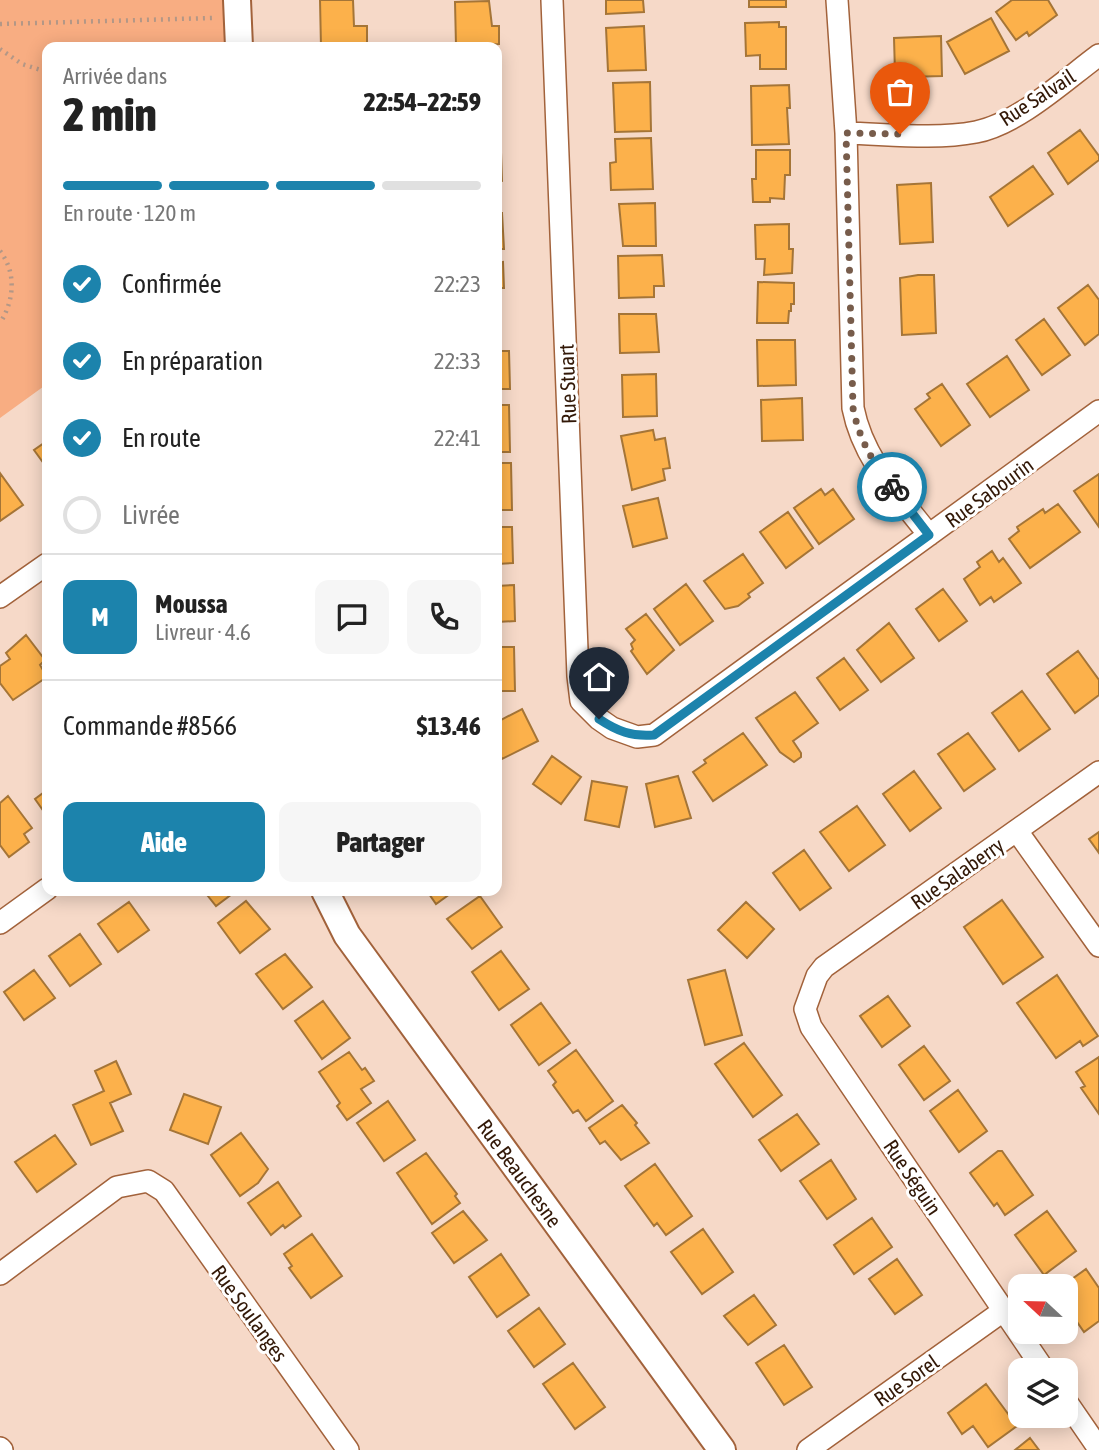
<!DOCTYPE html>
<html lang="fr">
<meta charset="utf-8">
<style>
:root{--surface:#fff;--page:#f6f6f6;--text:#222;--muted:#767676;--line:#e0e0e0;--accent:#1c83ac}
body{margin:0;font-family:"Asap Condensed",sans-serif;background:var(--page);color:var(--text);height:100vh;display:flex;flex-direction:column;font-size:26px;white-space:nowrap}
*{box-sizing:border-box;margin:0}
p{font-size:23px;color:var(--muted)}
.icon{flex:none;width:38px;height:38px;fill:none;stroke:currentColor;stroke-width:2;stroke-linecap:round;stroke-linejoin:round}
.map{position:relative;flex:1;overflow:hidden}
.sheet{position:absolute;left:42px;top:42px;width:460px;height:854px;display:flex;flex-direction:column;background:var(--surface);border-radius:14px;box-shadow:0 4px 18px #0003}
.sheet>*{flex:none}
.needle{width:46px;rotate:292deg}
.fabs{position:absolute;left:1008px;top:1274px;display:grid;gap:14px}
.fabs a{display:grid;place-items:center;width:70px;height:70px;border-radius:14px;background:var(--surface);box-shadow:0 4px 18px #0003;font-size:35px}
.pin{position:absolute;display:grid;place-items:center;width:60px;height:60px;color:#fff;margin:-72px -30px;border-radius:50% 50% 50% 0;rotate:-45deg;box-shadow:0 0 7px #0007}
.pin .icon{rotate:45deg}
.courier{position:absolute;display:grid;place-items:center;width:70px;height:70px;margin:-35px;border:5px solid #1c83ac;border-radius:50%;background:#fff;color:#222;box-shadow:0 2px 9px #0007}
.overview em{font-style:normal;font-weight:800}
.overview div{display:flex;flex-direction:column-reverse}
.overview{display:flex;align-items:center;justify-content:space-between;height:119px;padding:0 21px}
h1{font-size:46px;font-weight:800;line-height:52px}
.bar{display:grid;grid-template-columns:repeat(4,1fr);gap:10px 7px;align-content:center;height:84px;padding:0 21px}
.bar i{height:9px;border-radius:5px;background:var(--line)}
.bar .current{background:var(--accent)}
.bar p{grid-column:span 4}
.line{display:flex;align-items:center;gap:18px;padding:0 21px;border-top:2px solid var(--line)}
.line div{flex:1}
.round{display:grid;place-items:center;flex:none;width:74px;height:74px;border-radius:14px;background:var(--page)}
ol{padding:0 21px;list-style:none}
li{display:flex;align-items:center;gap:21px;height:77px}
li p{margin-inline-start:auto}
li .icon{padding:7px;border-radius:50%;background:var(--accent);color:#fff;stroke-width:4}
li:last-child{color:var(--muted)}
li i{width:38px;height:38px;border:4px solid var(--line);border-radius:50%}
.cta{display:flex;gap:14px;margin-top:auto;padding:14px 21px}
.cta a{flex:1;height:80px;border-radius:14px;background:var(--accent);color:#fff;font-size:28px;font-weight:800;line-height:80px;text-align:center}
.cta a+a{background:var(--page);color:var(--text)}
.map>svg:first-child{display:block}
.green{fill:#f8ad82}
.building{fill:#fcb14b;stroke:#a57537;stroke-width:2}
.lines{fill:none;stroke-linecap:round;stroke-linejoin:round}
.minor-casing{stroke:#a2623b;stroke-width:24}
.tertiary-casing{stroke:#a2623b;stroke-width:30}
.path{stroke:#b39786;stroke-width:4.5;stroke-dasharray:2 5;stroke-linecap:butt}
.minor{stroke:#fff;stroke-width:21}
.tertiary{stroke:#fff;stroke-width:26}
.done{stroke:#775c4b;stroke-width:7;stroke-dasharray:0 12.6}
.route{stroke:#1c83ac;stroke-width:9}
.labels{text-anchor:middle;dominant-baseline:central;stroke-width:6;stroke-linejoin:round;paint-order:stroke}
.street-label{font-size:21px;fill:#321807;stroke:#fff}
</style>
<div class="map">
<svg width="1099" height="1450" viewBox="0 0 1099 1450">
<rect width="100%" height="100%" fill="#f6d9c8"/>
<path class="green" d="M0,0H237L239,47H47V384L0,418Z"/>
<path class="building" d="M320,0H353L354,26H367V47H321Z
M606,0H643L644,12L606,14Z
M749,0H786V7H749Z
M1012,0H1048L1057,15L1029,36L1027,32L1016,40L996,12Z
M489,1L492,26H499V44L456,46L455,2Z
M991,18L1009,51L965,74L947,42Z
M779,22V27H786V69H760V55L746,56L745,23Z
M644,26L646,70L608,71L606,28Z
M941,36L942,76L908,77V72L895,73L894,38Z
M650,82L651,131L615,132L613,83Z
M789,85L790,108H787L789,144L752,145L751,86Z
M497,124H500L502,181L497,182Z
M1080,130L1099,156V160L1068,184L1048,153Z
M651,138L653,189L611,190L610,163L616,162L615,139Z
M756,150H790V175H785L784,199L770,198V202H753L752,179H756Z
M1033,166L1053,194L1008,226L990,197Z
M931,183L933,242L900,244L897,185Z
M655,203L656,246H623L619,204Z
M497,213H502L504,249H497Z
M789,224V249H793L792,273L764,275L765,259H756L755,225Z
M662,255L664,286H654V297L619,298L618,256Z
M503,262L504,288H498L500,310H497V263Z
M918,275H934L936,333L902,335L900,278Z
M758,282L794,283V304H791V311H789L788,323H757Z
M1088,285L1099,300V334L1085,345L1058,308Z
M619,314H656L659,352L620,353Z
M1044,319L1070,355L1042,375L1016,340Z
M497,337H501V351H509L510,389H497Z
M757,340H795L796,385L758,386Z
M1007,356L1029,390L990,417L967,384Z
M656,374L657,416L623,417L622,375Z
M942,384L970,425L941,446L915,409L930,398L927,394Z
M802,398L803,440L762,441L761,400Z
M497,405H509L510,452H497Z
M653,430L655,440L665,438L670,468L663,469L665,480L632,490L621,436Z
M47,441V468L34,450Z
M497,463H511L512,510H497Z
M0,473L23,505L0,521Z
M1099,474V527L1074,491Z
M821,489L825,495L833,489L854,519L819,544L794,508Z
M658,498L667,538L633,547L623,506Z
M1058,504L1080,532L1030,568L1009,539L1019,531L1017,527L1043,509L1045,513Z
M788,512L813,548L786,568L760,532Z
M497,527H512L513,563L497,564Z
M992,551L999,562L1003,558L1021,583L994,602L991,597L980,605L964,579L980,567L977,562Z
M743,554L763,583L748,594L750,597L738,606L725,609L704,581Z
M686,584L713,621L680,645L654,609Z
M514,585L515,621L497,622V586Z
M943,589L967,621L939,641L916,609Z
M646,614L674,650L647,674L631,651L633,649L631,644L635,640L626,629Z
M889,623L914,658L881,682L857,650Z
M26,635L45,660L40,665L47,677L13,700L0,683V666L10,659L6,653Z
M497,647H514L515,691H497Z
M1078,651L1099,680V695L1075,713L1047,674Z
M844,658L868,690L840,710L817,678Z
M1022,691L1050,729L1019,751L992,713Z
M795,692L818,723L793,741L801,753V757L794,762L780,752L756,718Z
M522,709L538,741L502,759L497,750V722Z
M743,733L767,765L713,801L693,772L706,763L704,760Z
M968,733L995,769L964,791L938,754Z
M552,756L581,777L561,804L533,784Z
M914,771L941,808L910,831L883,794Z
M678,776L691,818L655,827L646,784Z
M592,781L627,787L619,827L585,820Z
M47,790V816L35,799Z
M8,796L32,828L24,834L29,842L9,857L0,845V803Z
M857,806L885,845L849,871L820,832Z
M1099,832V853L1089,839Z
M804,850L831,888L800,910L773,873Z
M204,891H236L216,906Z
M427,891H454L436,904Z
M480,896L502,927L472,949L447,919Z
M1002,900L1043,957L1003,984L964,927Z
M246,901L270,929L240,953L218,923Z
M129,902L149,930L118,952L98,924Z
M746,902L774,929L747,958L718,930Z
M80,934L101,964L70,986L49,956Z
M501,951L529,989L499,1010L472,972Z
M285,954L312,987L283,1009L256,974Z
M34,970L55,998L24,1020L4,992Z
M725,970L742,1035L705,1045L688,980Z
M1057,975L1098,1036L1083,1046L1080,1041L1056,1058L1017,1003Z
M888,996L910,1026L882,1047L860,1016Z
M323,1001L350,1038L322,1059L295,1021Z
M541,1003L570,1043L539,1065L511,1025Z
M744,1043L782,1095L753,1117L715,1064Z
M924,1046L950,1081L924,1100L899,1065Z
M576,1050L613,1101L586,1121L578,1110L573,1113L553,1085L556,1082L548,1071Z
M349,1052L362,1070L365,1068L374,1081L361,1089L371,1103L347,1120L337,1106L340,1103L319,1072Z
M1099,1057V1114L1081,1088L1085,1086L1076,1072Z
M116,1061L131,1094L110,1103L123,1131L91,1145L73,1105L104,1091L95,1071Z
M958,1090L987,1131L959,1152L930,1111Z
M184,1094L221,1107L208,1144L170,1130Z
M388,1101L415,1140L384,1161L357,1123Z
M622,1105L637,1123L635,1125L649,1143L621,1160L605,1141L600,1144L589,1128Z
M797,1114L819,1144L781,1171L759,1140Z
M241,1133L268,1169L258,1183L240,1196L211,1155Z
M55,1135L76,1164L37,1192L15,1162Z
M998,1151H1002L1033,1195L1005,1215L997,1203L994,1206L970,1173Z
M426,1153L457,1194L455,1196L460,1203L432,1224L397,1173Z
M831,1160L856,1199L827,1219L800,1181Z
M655,1164L692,1216L666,1235L657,1223L654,1226L625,1186Z
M278,1182L301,1216L285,1228L283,1225L271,1235L248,1203Z
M463,1211L487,1240L454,1263L432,1233Z
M1047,1211L1076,1251L1044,1275L1015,1235Z
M872,1218L892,1247L854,1274L834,1245Z
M703,1229L733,1272L702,1294L671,1252Z
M312,1234L342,1276L311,1298L289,1268L292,1266L284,1254Z
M501,1254L529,1295L497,1317L469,1277Z
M897,1259L922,1295L895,1314L869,1279Z
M1086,1269L1099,1288V1321L1084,1332L1066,1306V1286H1062Z
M754,1295L776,1325L748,1345L724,1316Z
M539,1308L565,1344L534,1367L508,1331Z
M784,1345L812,1387L784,1405L756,1363Z
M573,1363L605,1407L575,1429L543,1384Z
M986,1384L1017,1426L988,1447L973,1426L962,1434L948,1413Z
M1030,1438L1039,1450H1015Z"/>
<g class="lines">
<g class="minor-casing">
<path id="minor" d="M552,0L578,676L581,701L599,719L612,728L637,737L654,735L1099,411
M837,0L846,133L853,408C863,459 898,495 929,535
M846,133C888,134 934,140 976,132C1018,124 1065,80 1099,55
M0,597L47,564
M1017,831L1099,946
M0,923L47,889
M0,1274L117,1187L148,1181L164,1191L348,1450
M1044,1370L811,1027L805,1009L817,976L824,967L1099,772
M1066,1401L1099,1449
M0,1448L2,1450
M808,1450L1003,1311"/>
</g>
<g class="tertiary-casing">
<path id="tertiary" d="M237,0L239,47
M325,891L347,935L722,1450"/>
</g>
<path class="path" d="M0,24L212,18
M0,49L22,64L47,72
M0,251C17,273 14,301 0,323"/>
<use href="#minor" class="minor"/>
<use href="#tertiary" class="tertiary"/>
</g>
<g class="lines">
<path class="done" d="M892,487C873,463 859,439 853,408L846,133L900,134"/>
<path class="route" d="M599,719C617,731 632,737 654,735L929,535L892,487"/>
</g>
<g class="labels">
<g class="street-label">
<text transform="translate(1037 97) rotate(-33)">Rue Salvail</text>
<text transform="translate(567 384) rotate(-92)">Rue Stuart</text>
<text transform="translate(989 492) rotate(-36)">Rue Sabourin</text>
<text transform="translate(957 873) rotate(-35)">Rue Salaberry</text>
<text transform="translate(520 1173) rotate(54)">Rue Beauchesne</text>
<text transform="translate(913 1177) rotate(56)">Rue Séguin</text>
<text transform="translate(250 1313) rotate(54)">Rue Soulanges</text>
<text transform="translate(906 1380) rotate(-35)">Rue Sorel</text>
</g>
</g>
</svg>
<div class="fabs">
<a><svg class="needle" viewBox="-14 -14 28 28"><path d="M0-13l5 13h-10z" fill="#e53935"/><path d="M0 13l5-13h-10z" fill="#767676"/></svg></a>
<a><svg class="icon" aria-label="layers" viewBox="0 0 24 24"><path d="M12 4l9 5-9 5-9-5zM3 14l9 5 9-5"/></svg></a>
</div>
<div class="pin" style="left:900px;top:134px;background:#ea580c"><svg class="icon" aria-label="bag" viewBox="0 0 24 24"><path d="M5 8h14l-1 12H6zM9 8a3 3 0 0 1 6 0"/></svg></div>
<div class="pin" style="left:599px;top:719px;background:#1f2937"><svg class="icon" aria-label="home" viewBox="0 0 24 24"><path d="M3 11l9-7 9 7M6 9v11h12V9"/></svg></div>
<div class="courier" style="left:892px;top:487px"><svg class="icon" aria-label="bike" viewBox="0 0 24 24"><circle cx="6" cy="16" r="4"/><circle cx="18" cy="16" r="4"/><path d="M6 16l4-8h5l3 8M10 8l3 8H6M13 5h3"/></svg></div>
<section class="sheet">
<div class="overview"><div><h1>2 min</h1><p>Arrivée dans</p></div><em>22:54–22:59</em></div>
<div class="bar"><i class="current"></i><i class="current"></i><i class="current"></i><i></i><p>En route · 120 m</p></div>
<ol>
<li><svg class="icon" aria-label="check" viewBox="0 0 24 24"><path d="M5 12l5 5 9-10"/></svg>Confirmée<p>22:23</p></li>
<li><svg class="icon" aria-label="check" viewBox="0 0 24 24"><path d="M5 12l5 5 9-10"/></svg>En préparation<p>22:33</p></li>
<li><svg class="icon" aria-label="check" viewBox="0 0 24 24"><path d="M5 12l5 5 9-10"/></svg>En route<p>22:41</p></li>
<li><i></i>Livrée</li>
</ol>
<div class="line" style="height:126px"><b class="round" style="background:var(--accent);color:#fff">M</b><div><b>Moussa</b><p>Livreur · 4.6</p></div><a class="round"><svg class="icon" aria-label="chat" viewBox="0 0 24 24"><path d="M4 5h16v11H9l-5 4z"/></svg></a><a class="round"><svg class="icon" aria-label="phone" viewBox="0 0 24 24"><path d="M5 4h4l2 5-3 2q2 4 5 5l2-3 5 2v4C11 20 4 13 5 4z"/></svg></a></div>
<div class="line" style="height:91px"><div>Commande #8566</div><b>$13.46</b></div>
<div class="cta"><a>Aide</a><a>Partager</a></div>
</section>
</div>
